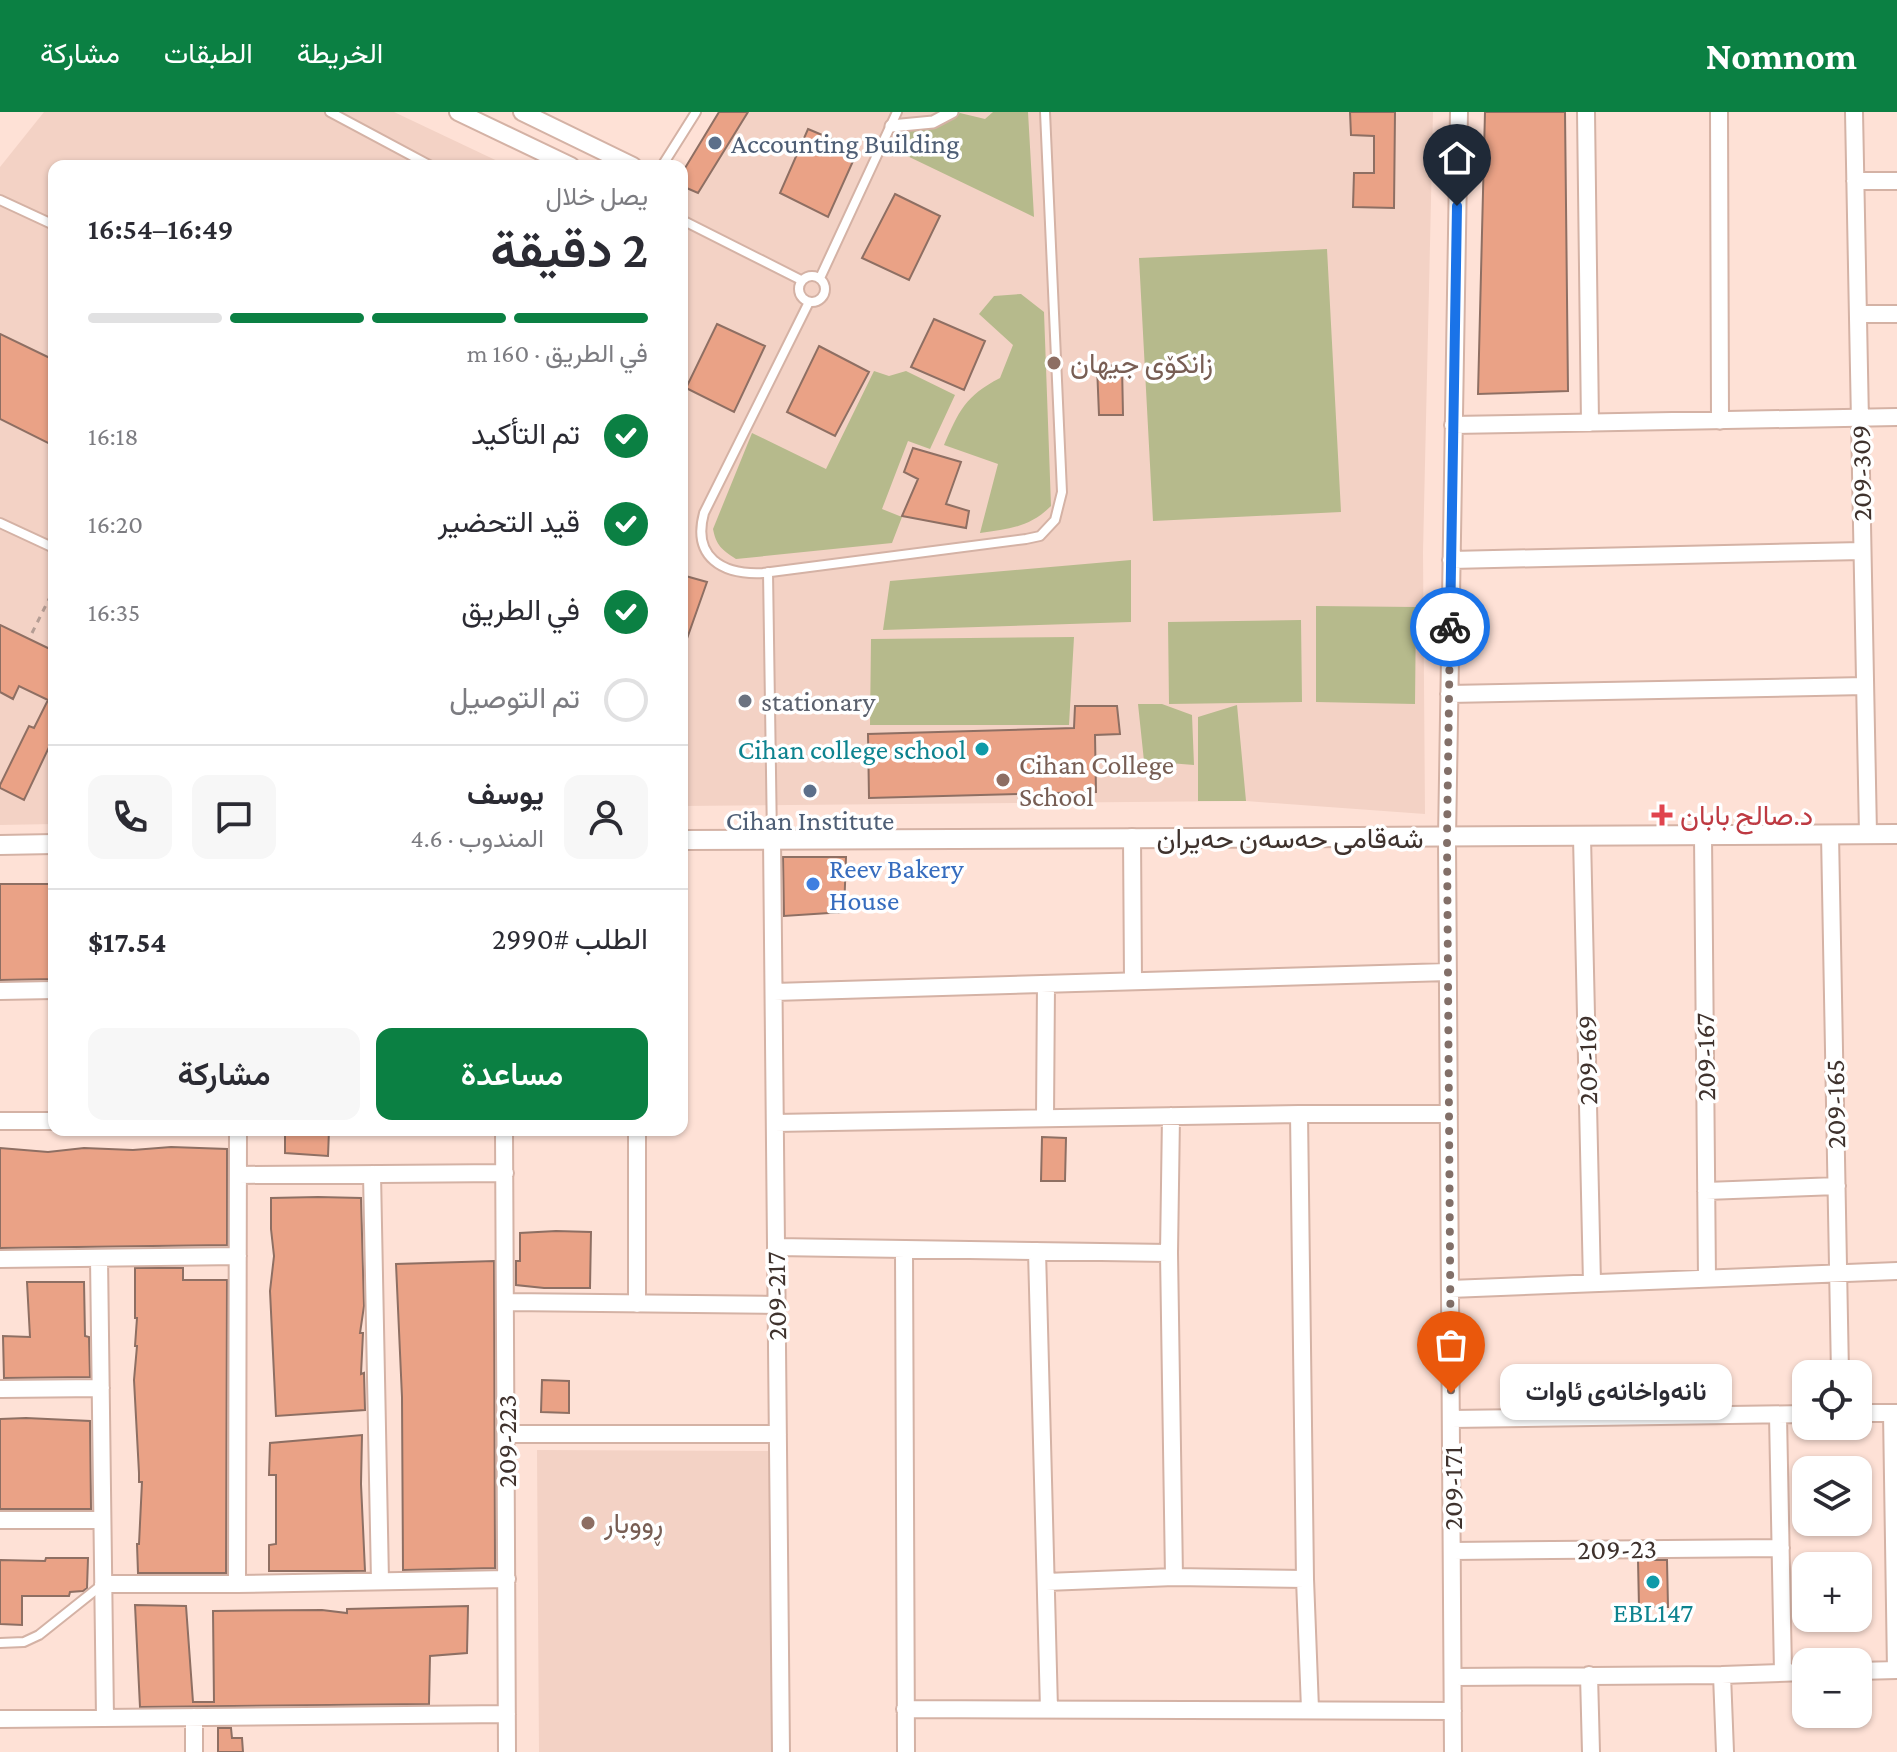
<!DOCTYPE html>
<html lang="ar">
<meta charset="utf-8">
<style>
:root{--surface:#fff;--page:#f7f7f7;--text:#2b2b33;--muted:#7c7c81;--line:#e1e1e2;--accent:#0b8043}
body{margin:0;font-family:"Crimson Pro",Vazirmatn,serif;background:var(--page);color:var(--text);direction:rtl;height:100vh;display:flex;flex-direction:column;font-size:30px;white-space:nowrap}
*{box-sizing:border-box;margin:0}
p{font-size:26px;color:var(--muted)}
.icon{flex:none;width:44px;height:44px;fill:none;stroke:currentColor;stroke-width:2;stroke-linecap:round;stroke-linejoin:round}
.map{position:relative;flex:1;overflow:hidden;direction:ltr}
.sheet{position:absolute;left:48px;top:48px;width:640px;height:976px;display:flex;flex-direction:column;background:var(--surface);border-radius:16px;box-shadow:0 2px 6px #0004;direction:rtl}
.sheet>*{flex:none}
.fabs{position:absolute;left:1792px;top:1248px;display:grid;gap:16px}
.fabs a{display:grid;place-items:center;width:80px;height:80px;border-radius:16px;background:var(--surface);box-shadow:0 2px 6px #0004;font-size:40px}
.pin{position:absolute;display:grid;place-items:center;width:68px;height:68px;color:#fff;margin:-82px -34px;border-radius:50% 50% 50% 0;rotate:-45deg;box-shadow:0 0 8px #0007}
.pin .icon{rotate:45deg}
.courier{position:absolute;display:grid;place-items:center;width:80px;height:80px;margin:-40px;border:6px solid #1a73e8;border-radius:50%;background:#fff;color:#222;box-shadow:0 2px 10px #0007}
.bubble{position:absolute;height:56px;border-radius:16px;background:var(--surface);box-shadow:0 2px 6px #0004;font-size:26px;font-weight:600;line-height:56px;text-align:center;direction:rtl}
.overview em{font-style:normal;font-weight:600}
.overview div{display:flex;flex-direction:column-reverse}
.overview{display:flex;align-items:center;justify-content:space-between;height:136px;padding:0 40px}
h1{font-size:52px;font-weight:600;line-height:60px}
.bar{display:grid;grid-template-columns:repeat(4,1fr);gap:12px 8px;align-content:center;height:96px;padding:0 40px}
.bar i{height:10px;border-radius:6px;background:var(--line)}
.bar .active{background:var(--accent)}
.bar p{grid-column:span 4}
.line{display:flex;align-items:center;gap:20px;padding:0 40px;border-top:2px solid var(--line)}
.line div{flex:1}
.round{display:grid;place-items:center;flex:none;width:84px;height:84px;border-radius:16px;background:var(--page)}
ol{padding:0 40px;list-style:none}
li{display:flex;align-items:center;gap:24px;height:88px}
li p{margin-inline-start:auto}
li .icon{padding:8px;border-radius:50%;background:var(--accent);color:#fff;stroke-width:4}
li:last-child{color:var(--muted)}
li i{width:44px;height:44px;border:4px solid var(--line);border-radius:50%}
.button{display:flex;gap:16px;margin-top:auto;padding:16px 40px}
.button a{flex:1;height:92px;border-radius:16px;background:var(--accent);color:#fff;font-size:32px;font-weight:600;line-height:92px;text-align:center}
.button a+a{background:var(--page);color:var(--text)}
header{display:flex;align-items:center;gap:48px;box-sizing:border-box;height:112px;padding:0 40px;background:var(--accent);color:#fff}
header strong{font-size:38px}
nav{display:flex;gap:44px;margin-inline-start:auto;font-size:28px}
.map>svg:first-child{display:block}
.built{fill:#f3d2c5}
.green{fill:#b6ba8c}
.building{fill:#eaa286;stroke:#8e6f63;stroke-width:2}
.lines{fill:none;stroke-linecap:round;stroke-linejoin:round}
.service-casing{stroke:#d4b2a5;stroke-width:12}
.pedestrian-casing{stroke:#d4b2a5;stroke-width:15}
.minor-casing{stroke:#d4b2a5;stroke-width:20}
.tertiary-casing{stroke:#d4b2a5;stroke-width:22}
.path{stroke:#b49d94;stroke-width:3;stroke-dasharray:6 6;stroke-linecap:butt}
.service{stroke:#fff;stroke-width:8}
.pedestrian{stroke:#fff;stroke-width:11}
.minor{stroke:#fff;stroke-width:16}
.tertiary{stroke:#fff;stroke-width:18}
.done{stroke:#826f68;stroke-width:8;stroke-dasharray:0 14.4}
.route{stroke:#1a73e8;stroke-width:10}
.service-dot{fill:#5c6f8a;stroke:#fff;stroke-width:3}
.education-dot{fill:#8d6e63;stroke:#fff;stroke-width:3}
.worship-dot{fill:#6b7280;stroke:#fff;stroke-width:3}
.culture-dot{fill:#0f9aa8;stroke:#fff;stroke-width:3}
.health-dot{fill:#e0444e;stroke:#fff;stroke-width:3}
.shop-dot{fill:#3f7fe0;stroke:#fff;stroke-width:3}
.labels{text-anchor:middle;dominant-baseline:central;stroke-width:7;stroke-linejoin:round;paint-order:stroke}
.service-label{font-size:28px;fill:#4e5e75;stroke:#fff;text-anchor:start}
.education-label{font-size:28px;fill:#785e54;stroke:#fff;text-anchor:start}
.street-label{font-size:28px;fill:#3f322d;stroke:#fff}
.worship-label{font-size:28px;fill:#5b616d;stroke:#fff;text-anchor:start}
.culture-label{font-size:28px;fill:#0d838f;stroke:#fff;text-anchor:end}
.health-label{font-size:28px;fill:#be3a42;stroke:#fff;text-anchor:start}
.shop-label{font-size:28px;fill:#366cbe;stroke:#fff;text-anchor:start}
</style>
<header>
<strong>Nomnom</strong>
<nav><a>الخريطة</a><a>الطبقات</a><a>مشاركة</a></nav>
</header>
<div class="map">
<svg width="1897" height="1640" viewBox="0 0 1897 1640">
<rect width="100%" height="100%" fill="#fee1d6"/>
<path class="built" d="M44,0H394L508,54H54V712L0,713V55Z
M719,0H1433L1423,440L1425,702L1246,689L682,694V61Z
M537,1338L773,1339L775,1640H539Z"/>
<path class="green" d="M993,0H1028L1034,105L901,41L905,17L938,15L960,1L985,7Z
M1327,137L1341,400L1153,409L1139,146Z
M1021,182L1044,200L1051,394C1030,415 1009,417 980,421L998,352L944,333C959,299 965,284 1000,266L1013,233L979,202L994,184Z
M874,259L889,264L906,259L955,283L930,337L908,329L882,397L902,405L892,431L736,447C722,438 716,433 713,417L752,321L826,357Z
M1131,448V510L883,518L890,469Z
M1316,494L1416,495L1415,592L1316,590Z
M1301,508L1302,590L1169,592L1168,510Z
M1074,525L1069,613H870L871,527Z
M1138,592H1162L1192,603L1194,653L1144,649Z
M1237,593L1246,689H1198V605Z"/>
<path class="building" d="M719,0H748L698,81L682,74V61Z
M1350,0H1395L1394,96L1353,95L1354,61H1374V24L1351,23Z
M1485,0H1565L1568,279L1478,282Z
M808,17L858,38L828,105L780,81Z
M895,82L940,104L909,168L862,146Z
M934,207L985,229L964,278L911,255Z
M717,212L765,234L734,300L686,276Z
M0,222L54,248V334L0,307Z
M819,234L869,260L835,324L787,300Z
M1122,253L1123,303H1099L1097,254Z
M913,336L961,350L946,392L969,399L966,416L902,404L918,367L904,360Z
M682,463L707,470L684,535H682Z
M0,513L54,539V635L50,633L24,688L0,676V673L29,614L34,616L48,588L19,574L13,587L0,580Z
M1075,594H1117L1120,622L1095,623L1096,680L869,686L868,622L1074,616Z
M783,745H846L844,800L784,804Z
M0,772H54V867L0,868Z
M285,1018H329L328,1044L285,1041Z
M1042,1025L1066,1026L1065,1069H1041Z
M171,1035L227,1037V1133L0,1136V1036L48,1040L84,1036L133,1038Z
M318,1085L361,1086L364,1194L360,1221H363L361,1262L364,1261L365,1298L276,1304L270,1179L274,1144L271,1117V1086Z
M556,1119L591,1120L590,1176H544L516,1173V1149H520V1121Z
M494,1149L495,1456L403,1458L402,1285L396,1152Z
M135,1156H183V1168H227L226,1461H138L137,1432H139L142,1370H139V1361L134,1268L137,1234H135L137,1206H135Z
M27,1170H84L85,1224L89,1225L90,1265L4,1266L3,1224L30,1225Z
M542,1268L569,1269V1301L541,1300Z
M26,1306L90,1309L91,1397H0V1307Z
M362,1323L361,1372L365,1459H269V1433L276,1432V1363H269L270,1331Z
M46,1446H88L87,1476L83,1479L70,1480L69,1484H22V1513L0,1512V1448L45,1449Z
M1638,1448H1667L1668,1495H1639Z
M135,1493L186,1494L193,1590H214L213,1499L322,1498L347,1501V1497L468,1494L467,1541L430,1544L429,1592L140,1595Z
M218,1616H231L232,1626H242L243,1640H218Z"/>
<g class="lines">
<g class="service-casing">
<path id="service" d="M330,0L431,54
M662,54L696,0
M0,88L54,113
M682,108L801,168
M799 177a13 13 0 1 1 26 0a13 13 0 1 1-26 0Z
M820,166L897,0
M809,190L704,401C692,445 722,463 763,461L1026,427L1040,424L1055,408L1062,380L1045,0
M0,411L54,436
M768,460L772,727
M0,1531L24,1530L39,1523L103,1472"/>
</g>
<g class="pedestrian-casing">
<path id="pedestrian" d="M891,14L933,10L952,0"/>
</g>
<g class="minor-casing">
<path id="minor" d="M458,0L571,54
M522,0L633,54
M1586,0L1590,311
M1719,0L1720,309
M1854,0L1868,722
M1855,69H1897
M1858,202H1897
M1453,313L1897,305
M1451,448L1862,439
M1449,582L1865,574
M1830,722L1840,1262
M1703,724L1707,1167
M1132,725L1133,869
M1582,725L1592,1171
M772,727L781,1640
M0,879L54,878
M774,880L1448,860
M1299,1002L1305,1467L1310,1597
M1171,1004L1169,1141L1174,1465
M1045,1006L1046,872
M0,1009H54
M775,1011L1299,1002H1449
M504,1018L507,1640
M372,1062L380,1469
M238,1063L505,1061
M1706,1079L1837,1074
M776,1135L1169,1141
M904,1137L906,1640
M1037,1139L1049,1597
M99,1146L105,1606
M0,1147L238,1144
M1450,1177L1897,1159
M505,1190L777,1193
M637,1192V1018
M0,1277L101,1276
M1858,1301H1897
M1892,1301L1896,1558
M1778,1303L1783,1560
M1451,1307L1806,1302
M506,1322H778
M0,1408H102
M1452,1439L1781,1436
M1046,1470L1174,1465L1305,1467
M103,1472H237L507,1467
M237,1472L238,1018
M1858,1559L1897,1558
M1589,1563L1591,1640
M1722,1563L1725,1640
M1453,1565L1722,1563L1806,1560
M905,1597L1453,1599
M0,1607L507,1602
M194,1640V1605
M1453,1640L1447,727L1459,0"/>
</g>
<g class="tertiary-casing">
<path id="tertiary" d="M682,728C1087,725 1492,727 1897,722
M0,733L54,732"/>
</g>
<path class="path" d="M32,521L54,477"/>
<use href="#service" class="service"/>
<use href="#pedestrian" class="pedestrian"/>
<use href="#minor" class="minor"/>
<use href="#tertiary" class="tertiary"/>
</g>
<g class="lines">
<path class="done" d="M1450,515L1447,727L1451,1281"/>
<path class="route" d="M1450,515L1457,94"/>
</g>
<g class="service-dot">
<circle cx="715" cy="31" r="8"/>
<circle cx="810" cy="679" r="8"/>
</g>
<g class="education-dot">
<circle cx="1054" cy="251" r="8"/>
<circle cx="1003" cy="668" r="8"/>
<circle cx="588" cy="1411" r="8"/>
</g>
<circle class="worship-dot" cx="745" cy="589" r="8"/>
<g class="culture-dot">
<circle cx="982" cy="637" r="8"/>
<circle cx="1653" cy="1470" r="8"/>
</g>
<path class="health-dot" d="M1658 691h8v8h8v8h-8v8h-8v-8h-8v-8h8z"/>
<circle class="shop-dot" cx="813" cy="772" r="8"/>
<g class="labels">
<g class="service-label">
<text x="731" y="31">Accounting Building</text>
<text x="810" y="708" text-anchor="middle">Cihan Institute</text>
</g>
<g class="education-label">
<text x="1070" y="251">زانکۆی جیھان</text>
<text x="1019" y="652">Cihan College<tspan x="1019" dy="32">School</tspan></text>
<text x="604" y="1411">ڕووبار</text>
</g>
<g class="street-label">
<text transform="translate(1861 361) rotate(-91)">209-309</text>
<text x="1290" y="726">شەقامی حەسەن حەیران</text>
<text transform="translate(1705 945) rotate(-91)">209-167</text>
<text transform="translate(1587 948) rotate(-91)">209-169</text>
<text transform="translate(1835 992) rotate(-91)">209-165</text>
<text transform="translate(776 1184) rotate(-91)">209-217</text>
<text transform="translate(506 1329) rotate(-90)">209-223</text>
<text transform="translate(1452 1376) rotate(-90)">209-171</text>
<text transform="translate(1617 1437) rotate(-1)">209-23</text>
</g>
<g class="worship-label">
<text x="761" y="589">stationary</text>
</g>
<g class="culture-label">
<text x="966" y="637">Cihan college school</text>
<text x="1653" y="1500" text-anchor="middle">EBL147</text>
</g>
<g class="health-label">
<text x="1680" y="703">د.صالح بابان</text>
</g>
<g class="shop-label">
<text x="829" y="756">Reev Bakery<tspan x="829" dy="32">House</tspan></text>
</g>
</g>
</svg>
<div class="fabs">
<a><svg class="icon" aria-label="locate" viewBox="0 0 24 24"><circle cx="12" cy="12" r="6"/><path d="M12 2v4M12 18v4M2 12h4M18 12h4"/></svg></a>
<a><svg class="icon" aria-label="layers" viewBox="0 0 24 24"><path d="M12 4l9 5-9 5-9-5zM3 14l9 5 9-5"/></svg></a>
<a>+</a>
<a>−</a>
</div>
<div class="pin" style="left:1451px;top:1281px;background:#ea580c"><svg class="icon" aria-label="bag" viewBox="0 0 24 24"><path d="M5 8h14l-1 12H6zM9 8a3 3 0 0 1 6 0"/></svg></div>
<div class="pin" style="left:1457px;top:94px;background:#1f2937"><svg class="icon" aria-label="home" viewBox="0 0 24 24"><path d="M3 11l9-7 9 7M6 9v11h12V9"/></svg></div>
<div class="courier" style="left:1450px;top:515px"><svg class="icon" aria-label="bike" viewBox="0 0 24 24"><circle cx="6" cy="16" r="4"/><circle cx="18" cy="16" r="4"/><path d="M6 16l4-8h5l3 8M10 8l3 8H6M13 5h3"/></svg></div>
<div class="bubble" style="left:1500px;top:1252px;width:232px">نانەواخانەی ئاوات</div>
<section class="sheet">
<div class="overview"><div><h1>2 دقيقة</h1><p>يصل خلال</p></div><em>16:49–16:54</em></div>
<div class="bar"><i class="active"></i><i class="active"></i><i class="active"></i><i></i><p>في الطريق · 160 m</p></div>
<ol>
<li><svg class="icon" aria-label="check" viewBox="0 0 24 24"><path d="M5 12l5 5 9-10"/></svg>تم التأكيد<p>16:18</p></li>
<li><svg class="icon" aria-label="check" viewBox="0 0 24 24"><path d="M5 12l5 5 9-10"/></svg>قيد التحضير<p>16:20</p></li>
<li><svg class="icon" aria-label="check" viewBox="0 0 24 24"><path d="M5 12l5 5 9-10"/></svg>في الطريق<p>16:35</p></li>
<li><i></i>تم التوصيل</li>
</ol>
<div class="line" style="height:144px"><a class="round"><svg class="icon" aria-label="person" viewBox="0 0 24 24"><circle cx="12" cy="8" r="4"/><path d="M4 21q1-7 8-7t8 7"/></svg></a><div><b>يوسف</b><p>المندوب · 4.6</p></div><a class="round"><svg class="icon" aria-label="chat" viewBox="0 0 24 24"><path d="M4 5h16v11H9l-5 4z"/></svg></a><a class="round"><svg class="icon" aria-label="phone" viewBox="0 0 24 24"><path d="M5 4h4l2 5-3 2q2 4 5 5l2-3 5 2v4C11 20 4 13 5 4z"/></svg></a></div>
<div class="line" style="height:104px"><div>الطلب #2990</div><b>$17.54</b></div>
<div class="button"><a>مساعدة</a><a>مشاركة</a></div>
</section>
</div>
